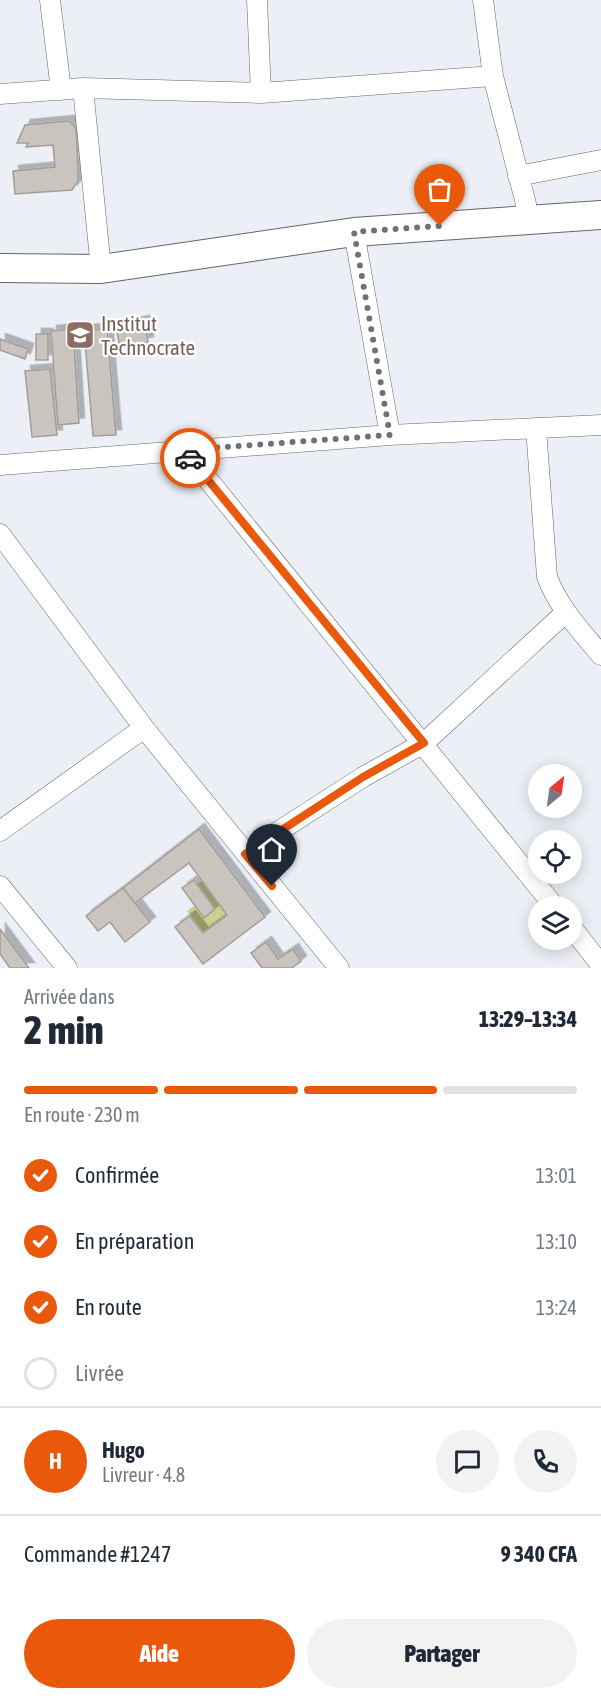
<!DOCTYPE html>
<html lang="fr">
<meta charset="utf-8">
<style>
:root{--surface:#fff;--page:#f2f2f3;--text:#1f2937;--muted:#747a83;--line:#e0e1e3;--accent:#ea580c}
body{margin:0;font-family:"Asap Condensed",sans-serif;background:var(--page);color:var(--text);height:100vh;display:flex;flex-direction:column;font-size:22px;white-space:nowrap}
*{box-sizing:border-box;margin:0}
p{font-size:20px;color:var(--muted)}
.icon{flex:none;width:33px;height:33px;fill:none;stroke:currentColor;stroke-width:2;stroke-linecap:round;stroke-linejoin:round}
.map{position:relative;height:968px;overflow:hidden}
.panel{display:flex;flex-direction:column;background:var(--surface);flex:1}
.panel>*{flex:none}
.needle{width:39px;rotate:29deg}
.fabs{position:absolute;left:528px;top:764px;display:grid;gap:12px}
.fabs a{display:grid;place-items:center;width:54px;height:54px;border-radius:50%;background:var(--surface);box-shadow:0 3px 15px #0003;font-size:30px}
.pin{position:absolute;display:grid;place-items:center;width:51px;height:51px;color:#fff;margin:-62px -26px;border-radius:50% 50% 50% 0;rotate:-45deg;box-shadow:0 0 6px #0007}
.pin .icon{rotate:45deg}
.courier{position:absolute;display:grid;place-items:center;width:60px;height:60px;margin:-30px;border:4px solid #ea580c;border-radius:50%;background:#fff;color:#222;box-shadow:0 2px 8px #0007}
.headline em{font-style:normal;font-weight:800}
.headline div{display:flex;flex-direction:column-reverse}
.headline{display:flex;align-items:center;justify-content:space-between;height:102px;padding:0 24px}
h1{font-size:39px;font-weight:800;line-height:45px}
.bar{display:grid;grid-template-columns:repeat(4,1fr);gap:9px 6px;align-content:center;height:72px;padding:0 24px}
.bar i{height:8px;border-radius:4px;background:var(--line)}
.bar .current{background:var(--accent)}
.bar p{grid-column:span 4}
.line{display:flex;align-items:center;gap:15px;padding:0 24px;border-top:2px solid var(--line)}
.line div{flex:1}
.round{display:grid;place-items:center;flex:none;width:63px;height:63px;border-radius:32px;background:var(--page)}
ol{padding:0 24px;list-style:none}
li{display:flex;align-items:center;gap:18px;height:66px}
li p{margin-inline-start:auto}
li .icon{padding:6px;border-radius:50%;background:var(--accent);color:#fff;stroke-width:4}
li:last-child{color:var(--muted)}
li i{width:33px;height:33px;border:3px solid var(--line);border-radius:50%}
.action{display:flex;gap:12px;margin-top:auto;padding:12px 24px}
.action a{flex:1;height:69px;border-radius:36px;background:var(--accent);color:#fff;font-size:24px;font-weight:800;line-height:69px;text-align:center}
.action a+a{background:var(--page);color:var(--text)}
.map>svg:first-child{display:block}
.green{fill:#c8d28e}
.building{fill:#cac4bf;stroke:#a39d98;stroke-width:1.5;filter:url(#shadow)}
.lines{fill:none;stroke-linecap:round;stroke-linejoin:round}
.street-casing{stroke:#62666b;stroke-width:21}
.secondary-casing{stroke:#62666b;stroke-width:30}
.street{stroke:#fff;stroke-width:20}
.secondary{stroke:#fff;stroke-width:28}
.done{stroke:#6f7275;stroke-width:6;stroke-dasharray:0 10.8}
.route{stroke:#ea580c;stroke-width:8}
.labels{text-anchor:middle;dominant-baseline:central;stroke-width:4.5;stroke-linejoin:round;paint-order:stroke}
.education-label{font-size:21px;fill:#785e54;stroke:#fff;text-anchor:start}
</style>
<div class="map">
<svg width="601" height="968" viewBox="0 0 601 968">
<defs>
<filter id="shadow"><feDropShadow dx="5.5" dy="-5.5" stdDeviation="0" flood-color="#0004"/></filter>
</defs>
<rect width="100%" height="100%" fill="#ecf0f6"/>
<path class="green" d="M202,881L227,915L203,933L187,911L195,905L204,918L215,909L197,884Z"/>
<path class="building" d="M69,121L76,128L78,167V181L72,190L15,194L13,171L55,167L53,145L26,147L28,143H17L25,125Z
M144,321L148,342L120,348L116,327Z
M73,329L79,423L58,425L51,331Z
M107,329L116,435L93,436L84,330Z
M36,334H48V360H36Z
M0,339L28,349L25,359L0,350Z
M50,369L57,435L32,437L25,371Z
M199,829L265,917L203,964L175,927L190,916L203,933L227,915L189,863L135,903L123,888Z
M194,880L215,909L204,918L182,888Z
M123,888L150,922L125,942L110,922L98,931L86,916Z
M0,929L29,968H10L0,954Z
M266,942L278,959L293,949L301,961L292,968H262L251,953Z"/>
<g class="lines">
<g class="street-casing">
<path id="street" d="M50,0L61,90
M257,0L261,93
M483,0L493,76L526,204V221
M83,88L101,269
M0,94L83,88L261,93L493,76
M518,176L601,160
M354,232L390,435
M536,428L547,577C559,608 580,630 601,655
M184,450L554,906
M0,465L390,435L601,425
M0,534L144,728L339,968
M0,831L144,728
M245,853L363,777L424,743L565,613
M0,886L67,968
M572,928L601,965"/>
</g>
<g class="secondary-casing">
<path id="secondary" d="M0,268L101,269L354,232L601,215"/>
</g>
<use href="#street" class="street"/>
<use href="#secondary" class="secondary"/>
</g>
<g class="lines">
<path class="done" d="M190,458L184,450L390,435L354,232L440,226"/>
<path class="route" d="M190,458L424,743L363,777L245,854L272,886"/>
</g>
<defs>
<g id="school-square" transform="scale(1.5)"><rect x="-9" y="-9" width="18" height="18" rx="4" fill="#8d6e63" stroke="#fff"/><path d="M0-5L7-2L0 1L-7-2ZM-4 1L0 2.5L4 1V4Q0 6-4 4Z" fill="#fff"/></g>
</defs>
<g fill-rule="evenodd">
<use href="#school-square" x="80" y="335"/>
</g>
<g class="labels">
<g class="education-label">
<text x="101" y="323">Institut<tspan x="101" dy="24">Technocrate</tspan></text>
</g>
</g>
</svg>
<div class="fabs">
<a><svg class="needle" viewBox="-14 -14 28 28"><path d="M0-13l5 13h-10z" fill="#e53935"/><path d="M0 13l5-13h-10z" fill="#747a83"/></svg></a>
<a><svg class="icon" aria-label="locate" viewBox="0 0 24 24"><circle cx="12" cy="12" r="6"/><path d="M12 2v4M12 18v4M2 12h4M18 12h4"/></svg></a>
<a><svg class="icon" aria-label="layers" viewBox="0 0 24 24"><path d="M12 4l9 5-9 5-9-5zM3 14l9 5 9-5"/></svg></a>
</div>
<div class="pin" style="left:440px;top:226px;background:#ea580c"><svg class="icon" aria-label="bag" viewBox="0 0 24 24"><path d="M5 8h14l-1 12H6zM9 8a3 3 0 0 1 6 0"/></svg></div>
<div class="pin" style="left:272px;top:886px;background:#1f2937"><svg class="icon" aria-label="home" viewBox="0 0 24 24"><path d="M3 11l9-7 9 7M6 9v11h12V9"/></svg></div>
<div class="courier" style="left:190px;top:458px"><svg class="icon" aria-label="car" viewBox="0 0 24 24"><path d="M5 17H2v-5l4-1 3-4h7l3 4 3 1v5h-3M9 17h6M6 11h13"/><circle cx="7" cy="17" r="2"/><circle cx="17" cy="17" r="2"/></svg></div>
</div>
<section class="panel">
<div class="headline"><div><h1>2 min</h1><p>Arrivée dans</p></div><em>13:29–13:34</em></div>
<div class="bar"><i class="current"></i><i class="current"></i><i class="current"></i><i></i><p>En route · 230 m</p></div>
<ol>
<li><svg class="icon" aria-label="check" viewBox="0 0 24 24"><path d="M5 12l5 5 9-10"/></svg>Confirmée<p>13:01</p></li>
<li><svg class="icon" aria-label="check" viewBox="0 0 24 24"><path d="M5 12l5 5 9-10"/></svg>En préparation<p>13:10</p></li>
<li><svg class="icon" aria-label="check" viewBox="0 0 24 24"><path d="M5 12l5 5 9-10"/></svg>En route<p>13:24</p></li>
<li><i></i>Livrée</li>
</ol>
<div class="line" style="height:108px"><b class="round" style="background:var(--accent);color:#fff">H</b><div><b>Hugo</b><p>Livreur · 4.8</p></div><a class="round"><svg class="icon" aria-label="chat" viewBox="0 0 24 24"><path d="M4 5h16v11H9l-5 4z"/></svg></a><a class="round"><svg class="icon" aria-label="phone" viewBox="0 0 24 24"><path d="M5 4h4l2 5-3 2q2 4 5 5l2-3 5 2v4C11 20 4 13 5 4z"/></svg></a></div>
<div class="line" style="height:78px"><div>Commande #1247</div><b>9 340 CFA</b></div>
<div class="action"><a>Aide</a><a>Partager</a></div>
</section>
